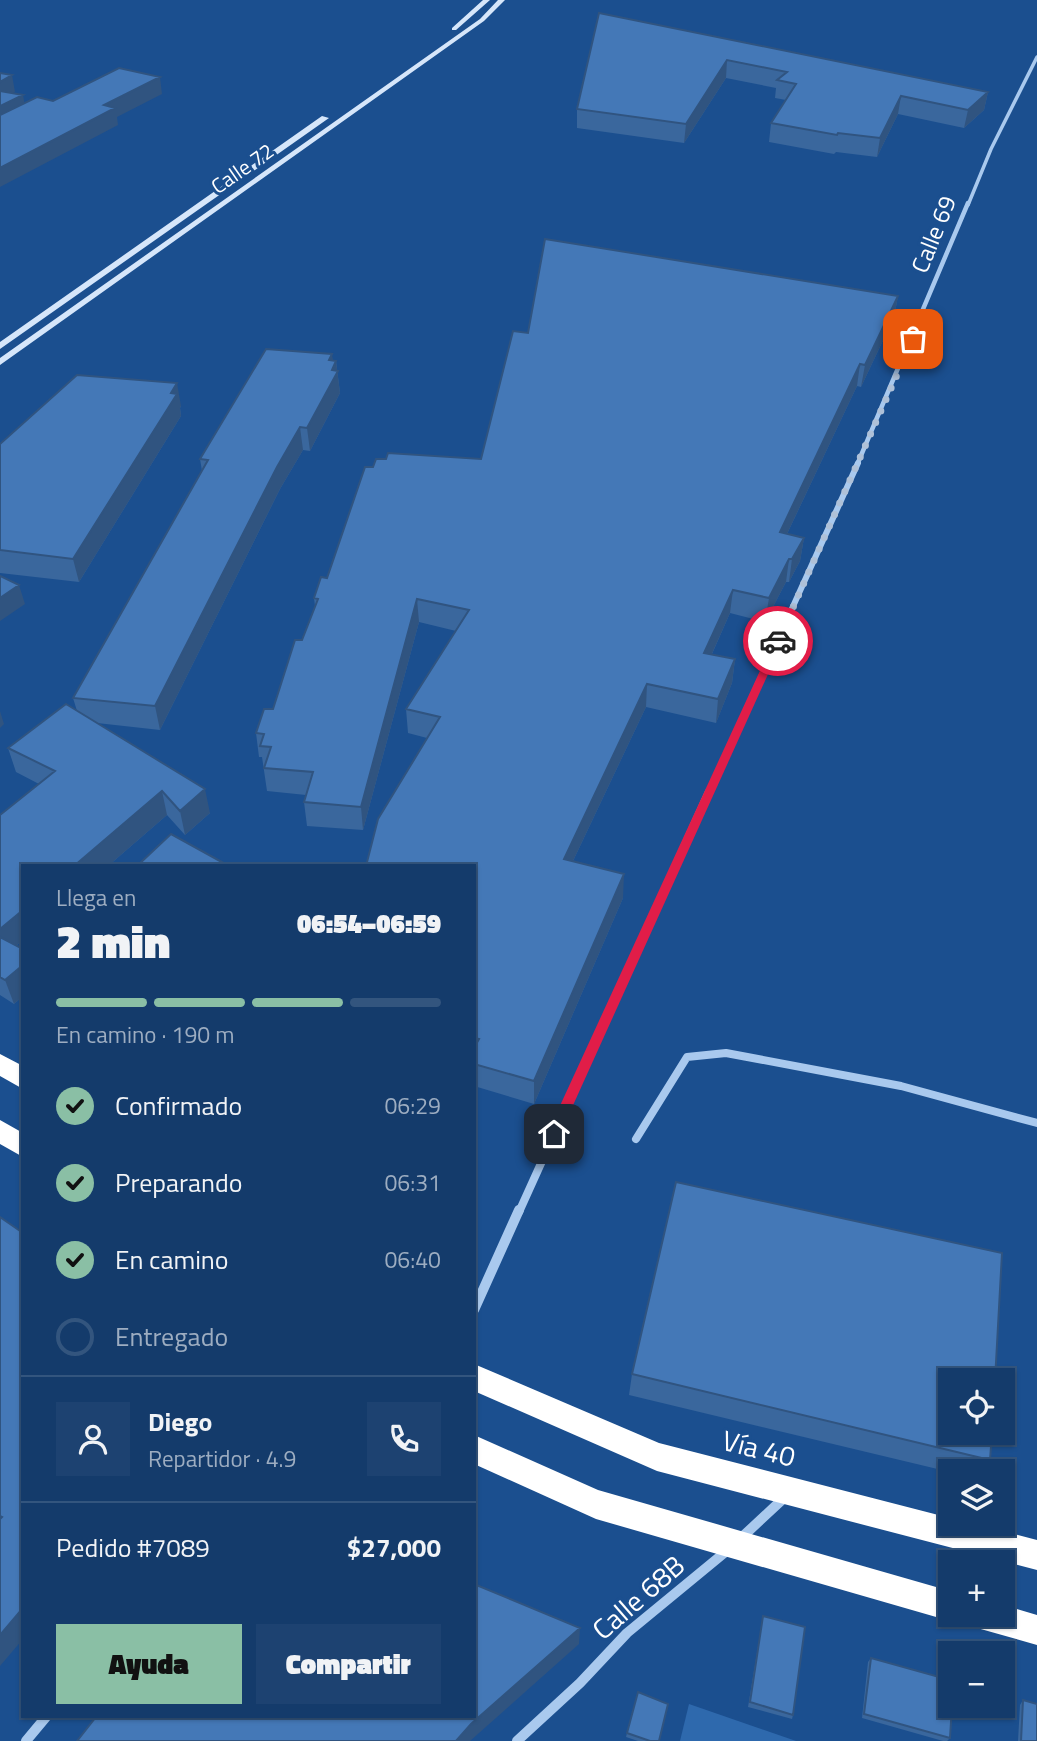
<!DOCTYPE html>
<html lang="es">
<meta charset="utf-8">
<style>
:root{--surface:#143b6b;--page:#1d4271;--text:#f1f3f6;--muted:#9dadc1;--line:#33557e;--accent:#8abfa5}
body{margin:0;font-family:"Titillium Web",sans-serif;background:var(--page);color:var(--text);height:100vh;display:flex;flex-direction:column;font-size:26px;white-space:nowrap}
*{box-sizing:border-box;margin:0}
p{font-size:23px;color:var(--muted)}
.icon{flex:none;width:38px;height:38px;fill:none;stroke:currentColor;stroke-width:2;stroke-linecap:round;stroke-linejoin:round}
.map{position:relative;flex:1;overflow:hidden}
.drawer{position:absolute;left:21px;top:864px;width:455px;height:854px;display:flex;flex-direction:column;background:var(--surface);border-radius:0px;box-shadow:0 2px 5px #0004,0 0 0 2px var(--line)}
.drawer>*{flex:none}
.fabs{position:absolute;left:938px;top:1368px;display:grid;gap:14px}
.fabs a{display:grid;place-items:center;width:77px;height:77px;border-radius:0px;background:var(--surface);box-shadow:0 2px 5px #0004,0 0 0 2px var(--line);font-size:35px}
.pin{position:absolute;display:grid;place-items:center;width:60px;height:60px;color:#fff;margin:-30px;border-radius:14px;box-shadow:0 4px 10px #0006}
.courier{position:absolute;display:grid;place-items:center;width:70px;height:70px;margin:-35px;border:5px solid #e11d48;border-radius:50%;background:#fff;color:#222;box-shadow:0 2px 9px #0007}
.head em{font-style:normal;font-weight:800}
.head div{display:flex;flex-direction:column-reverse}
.head{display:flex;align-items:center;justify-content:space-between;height:119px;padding:0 35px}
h1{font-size:46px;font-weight:800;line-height:52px}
.bar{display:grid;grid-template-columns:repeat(4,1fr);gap:10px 7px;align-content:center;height:84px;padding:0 35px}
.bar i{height:9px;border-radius:5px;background:var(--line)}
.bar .active{background:var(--accent)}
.bar p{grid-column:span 4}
.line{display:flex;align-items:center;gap:18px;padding:0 35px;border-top:2px solid var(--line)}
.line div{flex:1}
.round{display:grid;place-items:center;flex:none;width:74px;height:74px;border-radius:0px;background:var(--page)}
ol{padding:0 35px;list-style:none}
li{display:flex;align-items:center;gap:21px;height:77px}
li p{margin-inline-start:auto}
li .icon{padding:7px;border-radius:50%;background:var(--accent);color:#111;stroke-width:4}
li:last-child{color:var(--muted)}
li i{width:38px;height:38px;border:4px solid var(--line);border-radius:50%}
.cta{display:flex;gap:14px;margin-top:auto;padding:14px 35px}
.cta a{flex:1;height:80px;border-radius:0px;background:var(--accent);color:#111;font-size:28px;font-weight:800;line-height:80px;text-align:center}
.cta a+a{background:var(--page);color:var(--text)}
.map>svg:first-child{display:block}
.green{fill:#2e69ad}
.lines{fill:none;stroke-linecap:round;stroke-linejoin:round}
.street-far4{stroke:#a9c9ee;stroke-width:3.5}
.street-far3{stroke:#a9c9ee;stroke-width:4.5}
.street-far2{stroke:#a9c9ee;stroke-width:6}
.street-far1{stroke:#a9c9ee;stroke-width:8}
.street{stroke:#a9c9ee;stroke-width:10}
.secondary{fill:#d6e6fa;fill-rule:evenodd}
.highway{fill:#fff;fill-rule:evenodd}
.wall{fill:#3a679d}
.shaded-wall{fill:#305480}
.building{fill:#4478b7;stroke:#305480;stroke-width:2}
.route{fill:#e11d48}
.done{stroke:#afc1d8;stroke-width:7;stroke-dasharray:0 12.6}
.labels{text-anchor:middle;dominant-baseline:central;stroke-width:6;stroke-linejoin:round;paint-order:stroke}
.far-street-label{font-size:21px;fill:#fff;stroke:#1b4f8f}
.street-label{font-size:24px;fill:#fff;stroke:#1b4f8f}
.near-street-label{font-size:28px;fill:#fff;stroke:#1b4f8f}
</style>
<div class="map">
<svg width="1037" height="1741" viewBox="0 0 1037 1741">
<rect width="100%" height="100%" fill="#1b4f8f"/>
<path class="green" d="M689,1704L796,1741H680Z"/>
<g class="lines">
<path class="street-far4" d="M968,205L991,149L1037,57"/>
<path class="street-far3" d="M857,465L968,203"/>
<path class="street-far2" d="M708,794L858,463"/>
<path class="street-far1" d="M636,1139L687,1057L726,1053L901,1086L1037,1123
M519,1212L709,792"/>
<path class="street" d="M474,1310L519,1210
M740,1539L785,1497
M26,1741L46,1717
M517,1741L580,1683L627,1633L729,1549"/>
<path class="secondary" d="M483,0H490L456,30H452V28Z
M498,0H505L484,21L0,365V358L480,19Z
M322,116L329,118L0,349V342Z"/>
<path class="highway" d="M0,1054L23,1066V1089L0,1076Z
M0,1120L23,1133V1157L0,1144Z
M474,1364L659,1443L950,1518V1524H975L1037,1540V1570L657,1471L474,1391Z
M474,1435L598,1490L950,1591V1615H961L950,1621L596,1519L474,1464Z
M1003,1605L1037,1615V1645L970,1626L966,1615H1003Z"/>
</g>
<path class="wall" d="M599,13L988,92L984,110L964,128L898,114L877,157L836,152L834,154L769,142L771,123L786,100L775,98L776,88L726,78L684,143L577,128V109Z
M898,296L894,317L861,387L857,386L787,534L804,538L800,561L789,582H786L765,622L730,613L712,654L735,659L732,683L716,723L646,707L573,861L623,898L534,1104L474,1086V866L427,738L408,733L406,709L456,631L419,622L363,830L307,826L304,802L306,795L267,791L262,757H259L256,733L273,709L302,640L315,606L314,598L327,578L373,467L481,459L528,333Z
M333,361H336L340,393L310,451L303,450L280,489L160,730L97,723L210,813L185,835L167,815L108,866H23V940L16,946L23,949V996L14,1004L0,995V815L39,784L16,772L8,748L77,711L73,698L202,471L200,459Z
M181,406L180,408L181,416L79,582L0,573V444Z
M632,1374L990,1460L984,1472H950L629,1395Z
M763,1616L793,1715L792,1719L748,1707Z
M871,1658L950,1738L947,1741H943L862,1718L868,1662Z
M1023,1700L1037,1741H1018L1020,1705Z
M627,1733L659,1741H638L626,1737Z"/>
<path class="shaded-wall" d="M727,60L726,78L684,143L686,124Z
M12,75L15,92L0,100V82Z
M160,77L162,94L117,117L118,125L0,187V168L104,105Z
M988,92L984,110L964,128L968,110Z
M23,95L26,112L0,125V106Z
M901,96L898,114L877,157L880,138Z
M898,296L894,317L861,387L865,365Z
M332,354L334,367L336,361L340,393L310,451L307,428L329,360Z
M860,364L857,386L777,555L780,532Z
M177,383L181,406L180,408L181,416L79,582L73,559Z
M300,427L303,450L280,489L160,730L155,706L277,467Z
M804,538L800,561L789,582L792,559Z
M789,559L786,582L765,622L769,598Z
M19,585L25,604L0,621V598Z
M733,590L730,613L702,676L704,653Z
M417,599L419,622L363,830L361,807Z
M735,659L732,683L716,723L718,699Z
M647,684L646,707L563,882L564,859Z
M0,711L4,724L0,728Z
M205,789L210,813L185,835L180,811Z
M162,791L167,815L108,866H74Z
M624,874L623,898L534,1104V1081Z
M23,910V940L3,957L0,949V929Z
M23,965V996L14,1004L5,980Z
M23,1608V1639L0,1666V1635Z
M580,1628L579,1644L470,1741H456L471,1724Z"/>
<path class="building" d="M599,13L988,92L968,110L901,96L880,138L838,133L837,135L771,123L796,84L777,80L787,72L727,60L686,124L577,109Z
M119,68L160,77L104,105L115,108L0,168V115L37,97L53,101Z
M0,73L12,75L0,82Z
M0,91L23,95L0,106Z
M545,239L898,296L865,365L860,364L780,532L804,538L792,559H789L769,598L733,590L704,653L735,659L718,699L647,684L564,859L624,874L534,1081L474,1064V1048L479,1039L474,1038V866H366L378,819L440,717L406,709L469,610L417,599L361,807L304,802L313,772L264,768L271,747L260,746L264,734L256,733L264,709H273L295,640H302L318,599L314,598L321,577L327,578L365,467H373L376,459H386L388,453L481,459L513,331L528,333Z
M266,349L332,354L329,360L336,361L332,370L338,371L307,428L300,427L277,467L155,706L73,698L208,460L200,459Z
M77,375L177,383L171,393L177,394L73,559L0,550V444Z
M0,576L19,585L0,598Z
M66,704L205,789L180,811L162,791L74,866H23V910L0,929V815L55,771L8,748Z
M171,834L229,866H137Z
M0,937L23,949V965L5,980L0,977Z
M676,1182L1002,1253L995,1381H950V1433H992L990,1460L632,1374Z
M0,1217L23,1233V1608L0,1635V1519L2,1517L0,1516Z
M474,1584L580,1628L471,1724L456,1741H77L96,1717H474Z
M763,1616L805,1627L793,1715L750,1702Z
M871,1658L950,1680V1706H952L950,1738L864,1714Z
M638,1692L668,1704L659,1741H650L627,1733Z
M1023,1700L1037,1704V1741H1021Z"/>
<path class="route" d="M775,638L783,641L560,1134L554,1140L549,1138L547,1134Z"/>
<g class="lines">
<path class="done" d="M778,641L913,339"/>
</g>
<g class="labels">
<g class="far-street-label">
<text transform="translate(242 168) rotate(-35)">Calle 72</text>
</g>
<g class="street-label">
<text transform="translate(933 234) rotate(-68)">Calle 69</text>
</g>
<g class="near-street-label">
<text transform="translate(759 1448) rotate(14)">Vía 40</text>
<text transform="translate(638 1597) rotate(-41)">Calle 68B</text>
</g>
</g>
</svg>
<div class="fabs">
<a><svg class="icon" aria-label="locate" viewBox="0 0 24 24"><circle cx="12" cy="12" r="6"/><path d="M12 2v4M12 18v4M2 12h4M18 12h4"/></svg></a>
<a><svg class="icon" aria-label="layers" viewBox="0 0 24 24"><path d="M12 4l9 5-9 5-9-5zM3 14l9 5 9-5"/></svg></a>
<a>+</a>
<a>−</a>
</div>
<div class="pin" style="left:913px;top:339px;background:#ea580c"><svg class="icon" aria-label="bag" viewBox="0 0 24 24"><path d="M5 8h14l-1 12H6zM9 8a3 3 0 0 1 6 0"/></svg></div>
<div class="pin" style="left:554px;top:1134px;background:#1f2937"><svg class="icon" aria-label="home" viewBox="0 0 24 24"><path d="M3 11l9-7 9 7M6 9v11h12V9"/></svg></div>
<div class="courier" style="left:778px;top:641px"><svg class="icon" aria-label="car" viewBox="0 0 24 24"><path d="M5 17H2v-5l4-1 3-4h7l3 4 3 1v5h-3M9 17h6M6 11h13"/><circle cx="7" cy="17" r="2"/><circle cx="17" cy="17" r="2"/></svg></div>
<section class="drawer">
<div class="head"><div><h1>2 min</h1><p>Llega en</p></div><em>06:54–06:59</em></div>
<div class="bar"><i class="active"></i><i class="active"></i><i class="active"></i><i></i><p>En camino · 190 m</p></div>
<ol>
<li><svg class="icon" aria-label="check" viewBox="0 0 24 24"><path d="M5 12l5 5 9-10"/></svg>Confirmado<p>06:29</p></li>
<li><svg class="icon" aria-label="check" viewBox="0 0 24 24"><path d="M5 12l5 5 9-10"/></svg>Preparando<p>06:31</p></li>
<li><svg class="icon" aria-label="check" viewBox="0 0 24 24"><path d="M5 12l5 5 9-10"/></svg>En camino<p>06:40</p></li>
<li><i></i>Entregado</li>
</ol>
<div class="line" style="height:126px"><a class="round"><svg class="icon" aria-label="person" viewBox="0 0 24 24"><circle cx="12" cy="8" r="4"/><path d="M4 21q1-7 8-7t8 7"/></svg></a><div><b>Diego</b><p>Repartidor · 4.9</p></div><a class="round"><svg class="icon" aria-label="phone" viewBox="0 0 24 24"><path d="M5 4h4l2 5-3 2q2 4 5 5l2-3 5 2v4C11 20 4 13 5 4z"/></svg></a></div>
<div class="line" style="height:91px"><div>Pedido #7089</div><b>$27,000</b></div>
<div class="cta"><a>Ayuda</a><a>Compartir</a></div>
</section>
</div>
